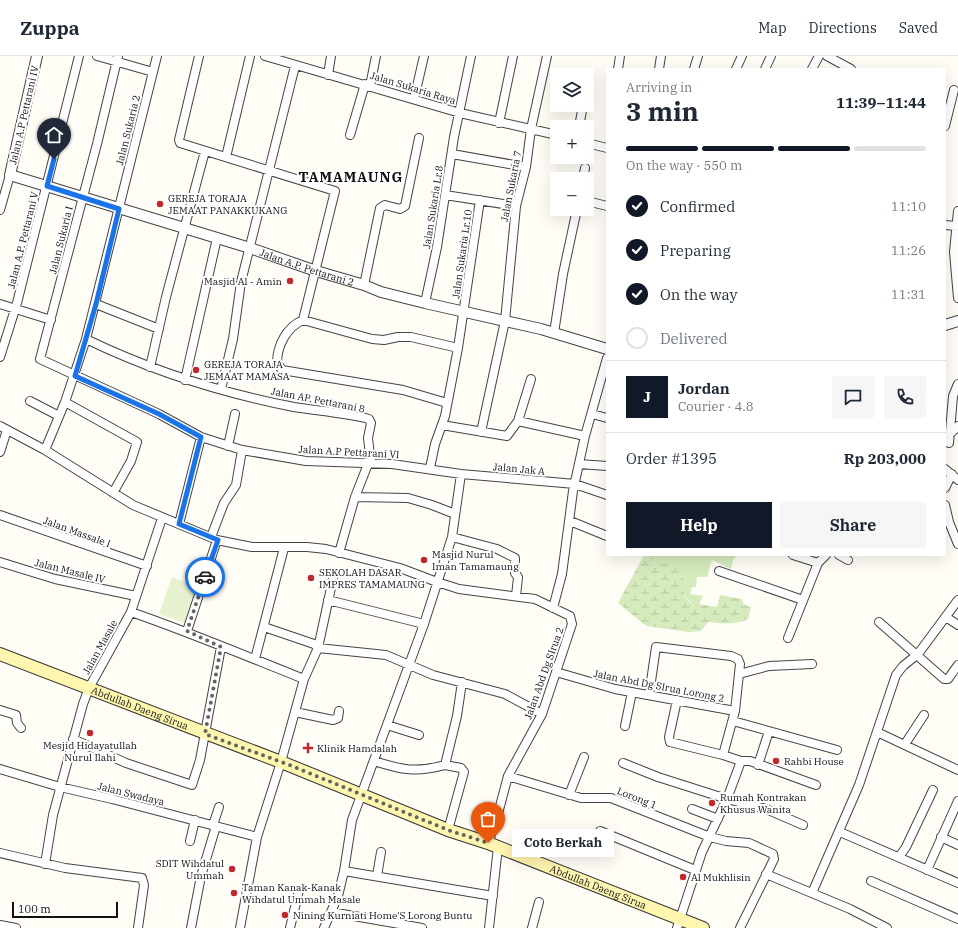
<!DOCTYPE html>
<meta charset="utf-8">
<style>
:root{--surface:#fff;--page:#f6f6f7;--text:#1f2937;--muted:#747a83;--line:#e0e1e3;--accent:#111827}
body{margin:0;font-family:"IBM Plex Serif",serif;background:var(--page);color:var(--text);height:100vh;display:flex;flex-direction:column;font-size:15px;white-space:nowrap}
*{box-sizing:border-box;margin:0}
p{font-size:13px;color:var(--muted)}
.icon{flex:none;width:22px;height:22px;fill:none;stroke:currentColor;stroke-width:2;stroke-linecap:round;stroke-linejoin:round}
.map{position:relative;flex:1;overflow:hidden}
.panel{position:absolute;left:606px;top:12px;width:340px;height:488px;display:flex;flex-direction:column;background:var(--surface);border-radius:0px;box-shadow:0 4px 16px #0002}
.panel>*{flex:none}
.tools{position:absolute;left:550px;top:12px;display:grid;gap:8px}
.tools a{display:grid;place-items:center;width:44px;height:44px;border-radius:0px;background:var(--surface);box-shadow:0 4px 16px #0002;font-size:20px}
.scale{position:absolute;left:12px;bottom:10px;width:106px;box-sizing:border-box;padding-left:4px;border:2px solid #111;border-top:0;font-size:11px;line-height:14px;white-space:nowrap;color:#111;-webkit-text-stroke:3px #fff;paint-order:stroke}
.pin{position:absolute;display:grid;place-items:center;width:34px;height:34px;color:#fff;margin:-41px -17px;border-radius:50% 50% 50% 0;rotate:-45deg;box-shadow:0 0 4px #0007}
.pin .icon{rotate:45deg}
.courier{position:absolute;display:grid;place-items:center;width:40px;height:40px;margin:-20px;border:3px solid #1a73e8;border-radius:50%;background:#fff;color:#222;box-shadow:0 1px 5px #0007}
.bubble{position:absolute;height:28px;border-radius:0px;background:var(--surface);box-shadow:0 4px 16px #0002;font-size:13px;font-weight:700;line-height:28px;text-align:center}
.head em{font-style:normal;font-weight:700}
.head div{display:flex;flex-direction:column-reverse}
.head{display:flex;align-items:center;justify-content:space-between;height:68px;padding:0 20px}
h1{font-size:26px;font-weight:700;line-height:30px}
.bar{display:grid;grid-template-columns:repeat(4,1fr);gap:6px 4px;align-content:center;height:48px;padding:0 20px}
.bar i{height:5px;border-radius:3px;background:var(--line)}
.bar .on{background:var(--accent)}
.bar p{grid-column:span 4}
.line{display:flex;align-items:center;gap:10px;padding:0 20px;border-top:1px solid var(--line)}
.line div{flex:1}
.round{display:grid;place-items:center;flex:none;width:42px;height:42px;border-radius:0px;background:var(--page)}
ol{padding:0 20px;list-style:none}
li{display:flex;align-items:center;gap:12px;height:44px}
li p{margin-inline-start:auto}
li .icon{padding:4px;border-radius:50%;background:var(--accent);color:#fff;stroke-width:4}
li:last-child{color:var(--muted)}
li i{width:22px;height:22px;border:2px solid var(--line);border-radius:50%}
.button{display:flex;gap:8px;margin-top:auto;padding:8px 20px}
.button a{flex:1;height:46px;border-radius:0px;background:var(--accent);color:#fff;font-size:16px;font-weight:700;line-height:46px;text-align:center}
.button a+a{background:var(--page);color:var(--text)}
header{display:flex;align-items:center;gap:24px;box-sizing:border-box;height:56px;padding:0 20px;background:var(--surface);border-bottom:1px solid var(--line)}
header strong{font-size:19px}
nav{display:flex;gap:22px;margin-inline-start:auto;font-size:14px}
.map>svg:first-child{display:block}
.grass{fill:#d5ebbd}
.wetland{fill:url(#wetland-marsh)}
.pitch{fill:#e6f2cf}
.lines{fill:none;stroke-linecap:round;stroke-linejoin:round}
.minor-casing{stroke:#444;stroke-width:10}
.tertiary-casing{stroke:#444;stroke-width:12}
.secondary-casing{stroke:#333;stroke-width:14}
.minor{stroke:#fff;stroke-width:8}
.tertiary{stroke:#fff;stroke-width:10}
.secondary{stroke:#fff6b0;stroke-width:12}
.done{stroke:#646461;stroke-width:4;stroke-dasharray:0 7.2}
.route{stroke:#1a73e8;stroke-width:5}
.poi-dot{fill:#c4262e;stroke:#fff;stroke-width:1.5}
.labels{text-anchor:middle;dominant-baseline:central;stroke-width:4;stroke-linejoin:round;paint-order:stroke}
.street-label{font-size:10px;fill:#111;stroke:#fff}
.poi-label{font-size:10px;fill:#111;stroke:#fff;text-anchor:start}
.district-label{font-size:14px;font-weight:bold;letter-spacing:1px;fill:#111;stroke:#fff}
</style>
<header>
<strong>Zuppa</strong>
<nav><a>Map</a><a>Directions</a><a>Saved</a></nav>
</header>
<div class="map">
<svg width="958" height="872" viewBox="0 0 958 872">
<defs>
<pattern id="wetland-marsh" width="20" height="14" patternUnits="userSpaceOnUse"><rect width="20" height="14" fill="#d5ebbd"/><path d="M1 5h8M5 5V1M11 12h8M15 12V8" fill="none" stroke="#b6c8a1"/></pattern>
</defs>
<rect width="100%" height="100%" fill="#fffdf5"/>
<path class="grass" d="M647,499H737L733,504L731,513L712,504L707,521H697L696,531H692L690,538L703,540L697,553Z"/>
<path class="wetland" d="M644,499H647L684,517V540L696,552L699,548L717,551L720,539L742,543L743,548L751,551L748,563C735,569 723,568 708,566L701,575L689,576L646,570L618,547Z"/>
<path class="pitch" d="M172,521L197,531L185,567L159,558Z"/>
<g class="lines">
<g class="minor-casing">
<path id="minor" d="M97,0L153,16
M118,0L97,88L40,303L159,358L201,381L242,394L306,405L392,408L461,418L575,428L607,439
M199,0L179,84L180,87L335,135L303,264L372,283L384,284L398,281H411L458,292
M265,0L460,57L557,79
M827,0L851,13
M618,13L620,0
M659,13L661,0
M694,13L698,0
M736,13L742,0
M765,13L771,0
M812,13L819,0
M328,19L331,0
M587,29L588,25
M370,30L376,0
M414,43L424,0
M499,67L513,0
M945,70L954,34
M579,71L583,49
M350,79L365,28
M587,87L607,92
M452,98L526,111
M226,101L250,0
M583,123L585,112
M445,139L516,150
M587,145L607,150
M0,154L10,119
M958,155L954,196L958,242
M945,169L956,170
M364,229L380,152L385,149L400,153L405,150L419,82
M425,247L437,191L454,81L471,0
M0,248L51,264
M96,248L159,273
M303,264C287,271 277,289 277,307L282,314L403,334L447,347
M554,277L563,218L577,153
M86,283C152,315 222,337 294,351C319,355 345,357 369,363L371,367L368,382L371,407
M0,301L17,247L79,0
M150,311L166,241L205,95
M185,324L217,182
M221,333L233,283L241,226L295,10
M30,345L59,360
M65,346L137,386L131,405L113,437
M592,358L607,362
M518,365L585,380
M442,369L507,380L518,365L531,323
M0,370L45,394L133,449L217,484L252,491H307L326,493L400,512L437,526L459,533L535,543L570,560L572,568L542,658L508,720L496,765L488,787
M481,376L505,265L516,150L526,111L531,73L547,0
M948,380L958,370
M949,387L953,340L958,328
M228,390L235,358
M45,394L65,346L86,283L157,0
M0,396L7,374
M579,408L607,410
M430,412L435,388L445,360L458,292L480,144
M945,413L958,424
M945,432L952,418
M355,441L408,442L432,449L455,458
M945,449L949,466L958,488
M0,459L147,510
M570,465L607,480
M179,468L201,381
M211,481L224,447L236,429L242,394
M452,481L497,493L515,502V517L518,521L516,540
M339,497L355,441L368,408
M793,499L818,507
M839,499L848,504
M0,506L55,523L136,540
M719,515L803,544
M328,544L424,568
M553,552L562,518L573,435L585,380L607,302
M131,556C189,576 246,600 304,623
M946,561L958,569
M879,566L944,623H948L958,609
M264,571L314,588L318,592L386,599L433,619L505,638L542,658
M187,575L217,484
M788,582L818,507L826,499
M255,603L284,492
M556,616L615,633L735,655
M739,618L769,610L812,608
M649,639L656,591L731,600L738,603L740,608L735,655L723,699L670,686L669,681L677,644
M0,654L16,659L17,667L21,672
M295,656L333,664L338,662L339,655
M733,665L837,694
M387,669L419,679
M625,670L632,636
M877,676L958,714
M73,683L126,707L192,729L200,704L221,591
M905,688L924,659
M723,699L741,705H750L816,729
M374,705C402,714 416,717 445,709
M623,707L658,721L727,743L766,753L803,769
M758,709L769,675
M0,713L60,731L112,743L257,781
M508,720L581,742H611L710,781L726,785L749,787L773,798L774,803L740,872
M569,739L584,701
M692,753L718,763
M213,769L219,751
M448,774L464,716L461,712L445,709L457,660L462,626
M600,775L695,814
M840,776L958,827
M941,781L958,789
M190,785L195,764
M0,797L65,812L142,822L144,829L138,872
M899,801L906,791L933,734
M45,808L53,759L83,648L89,632L131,556L162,462
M927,814L958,745
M344,815L493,840
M766,818L850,853L887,872
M377,820L381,796
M871,825L958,863
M812,837L859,729L896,619L903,610L918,598L958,544
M331,856L422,872
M0,869L16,872
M191,872L201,820L216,770
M240,872L257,781L281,706L304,623L318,592L334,518
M290,872L299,834
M324,872L338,840L344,815L352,764L424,568L452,481L461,418
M489,872L498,791
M532,872L539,846
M677,872L702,796L727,743L741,705"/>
</g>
<g class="tertiary-casing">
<g id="tertiary">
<path id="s1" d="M37,0L10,119L250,192L316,215L364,229L381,236L425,247L541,273L607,293"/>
<path d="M945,269L958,265"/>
</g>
</g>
<g class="secondary-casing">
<g id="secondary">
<path id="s2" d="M0,598L281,706L448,774L488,787L703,872"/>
</g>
</g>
<use href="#minor" class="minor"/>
<use href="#tertiary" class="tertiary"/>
<use href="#secondary" class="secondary"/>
</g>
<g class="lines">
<path class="done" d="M205,521L187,575L221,591L205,678L292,710L448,774L488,787"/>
<path class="route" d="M54,103L47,130L119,153L96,248L75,320L159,358L201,381L179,468L218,484L205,521"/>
</g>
<g class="poi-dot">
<circle cx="160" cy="148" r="4"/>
<circle cx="290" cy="225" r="4"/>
<circle cx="196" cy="314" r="4"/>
<circle cx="424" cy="504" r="4"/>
<circle cx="311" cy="522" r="4"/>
<circle cx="90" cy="677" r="4"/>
<path d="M306 686h4v4h4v4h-4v4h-4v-4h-4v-4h4z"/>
<circle cx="776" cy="705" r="4"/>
<circle cx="712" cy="747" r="4"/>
<circle cx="232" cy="813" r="4"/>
<circle cx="683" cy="821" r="4"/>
<circle cx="234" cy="837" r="4"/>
<circle cx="285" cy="859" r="4"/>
</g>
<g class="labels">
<g class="street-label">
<text transform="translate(413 32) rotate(17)">Jalan Sukaria Raya</text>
<text transform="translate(24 59) rotate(-77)">Jalan A.P Pettarani IV</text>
<text transform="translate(128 74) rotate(-76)">Jalan Sukaria 2</text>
<text transform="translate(511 130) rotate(-79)">Jalan Sukaria 7</text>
<text transform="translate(433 151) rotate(-81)">Jalan Sukaria Lr.8</text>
<text transform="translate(23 184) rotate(-76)">Jalan A.P. Pettarani V</text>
<text transform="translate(61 184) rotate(-76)">Jalan Sukaria I</text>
<text transform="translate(462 198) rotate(-82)">Jalan Sukaria Lr.10</text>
<text stroke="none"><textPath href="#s1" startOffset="433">Jalan A.P. Pettarani 2</textPath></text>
<text transform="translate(318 344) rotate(11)">Jalan AP. Pettarani 8</text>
<text transform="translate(349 396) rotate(3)">Jalan A.P Pettarani VI</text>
<text transform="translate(519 413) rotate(5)">Jalan Jak A</text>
<text transform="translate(77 476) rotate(20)">Jalan Massale I</text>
<text transform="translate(70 515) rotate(14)">Jalan Masale IV</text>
<text transform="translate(100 591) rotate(-61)">Jalan Masale</text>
<text transform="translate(544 617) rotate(-70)">Jalan Abd Dg SIrua 2</text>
<text transform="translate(659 630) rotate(11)">Jalan Abd Dg SIrua Lorong 2</text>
<text stroke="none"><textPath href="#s2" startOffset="150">Abdullah Daeng Sirua</textPath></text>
<text transform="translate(131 738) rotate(14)">Jalan Swadaya</text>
<text transform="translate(637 742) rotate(22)">Lorong 1</text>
<text stroke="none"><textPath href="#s2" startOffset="642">Abdullah Daeng Sirua</textPath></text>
</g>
<g class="poi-label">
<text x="168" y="142">GEREJA TORAJA<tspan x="168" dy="12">JEMAAT PANAKKUKANG</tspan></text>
<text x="282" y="225" text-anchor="end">Masjid Al - Amin</text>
<text x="204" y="308">GEREJA TORAJA<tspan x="204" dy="12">JEMAAT MAMASA</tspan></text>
<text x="432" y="498">Masjid Nurul<tspan x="432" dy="12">Iman Tamamaung</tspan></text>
<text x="319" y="516">SEKOLAH DASAR<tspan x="319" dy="12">IMPRES TAMAMAUNG</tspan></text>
<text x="90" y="689" text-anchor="middle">Mesjid Hidayatullah<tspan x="90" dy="12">Nurul Ilahi</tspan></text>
<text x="317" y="692">Klinik Hamdalah</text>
<text x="784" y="705">Rahbi House</text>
<text x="720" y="741">Rumah Kontrakan<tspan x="720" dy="12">Khusus Wanita</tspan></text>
<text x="224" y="807" text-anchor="end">SDIT Wihdatul<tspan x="224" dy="12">Ummah</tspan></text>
<text x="691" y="821">Al Mukhlisin</text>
<text x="242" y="831">Taman Kanak-Kanak<tspan x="242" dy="12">Wihdatul Ummah Masale</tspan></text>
<text x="293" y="859">Nining Kurniati Home'S Lorong Buntu</text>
</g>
<g class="district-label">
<text x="351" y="121">TAMAMAUNG</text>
</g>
</g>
</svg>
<div class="tools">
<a><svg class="icon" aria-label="layers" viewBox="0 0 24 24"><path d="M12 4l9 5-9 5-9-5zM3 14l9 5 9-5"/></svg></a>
<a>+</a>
<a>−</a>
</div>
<div class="scale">100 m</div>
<div class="pin" style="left:488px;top:787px;background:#ea580c"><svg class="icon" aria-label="bag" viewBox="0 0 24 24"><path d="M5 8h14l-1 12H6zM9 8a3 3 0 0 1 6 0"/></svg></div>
<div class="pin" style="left:54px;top:103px;background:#1f2937"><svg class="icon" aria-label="home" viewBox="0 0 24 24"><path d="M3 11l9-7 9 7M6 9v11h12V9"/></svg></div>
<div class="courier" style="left:205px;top:521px"><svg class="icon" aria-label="car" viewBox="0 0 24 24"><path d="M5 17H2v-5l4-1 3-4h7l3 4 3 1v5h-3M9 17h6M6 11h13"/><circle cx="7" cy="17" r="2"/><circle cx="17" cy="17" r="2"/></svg></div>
<div class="bubble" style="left:512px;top:773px;width:102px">Coto Berkah</div>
<section class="panel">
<div class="head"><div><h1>3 min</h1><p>Arriving in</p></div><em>11:39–11:44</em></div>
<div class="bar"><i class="on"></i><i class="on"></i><i class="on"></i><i></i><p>On the way · 550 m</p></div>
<ol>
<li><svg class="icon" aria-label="check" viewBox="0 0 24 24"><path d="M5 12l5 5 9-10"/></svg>Confirmed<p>11:10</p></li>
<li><svg class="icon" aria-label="check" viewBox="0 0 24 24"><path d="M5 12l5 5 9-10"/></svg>Preparing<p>11:26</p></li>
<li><svg class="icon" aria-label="check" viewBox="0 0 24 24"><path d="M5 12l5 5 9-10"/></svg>On the way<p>11:31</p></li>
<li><i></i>Delivered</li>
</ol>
<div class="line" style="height:72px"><b class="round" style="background:var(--accent);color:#fff">J</b><div><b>Jordan</b><p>Courier · 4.8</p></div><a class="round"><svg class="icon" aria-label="chat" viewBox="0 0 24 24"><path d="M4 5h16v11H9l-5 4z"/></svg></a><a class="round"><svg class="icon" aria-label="phone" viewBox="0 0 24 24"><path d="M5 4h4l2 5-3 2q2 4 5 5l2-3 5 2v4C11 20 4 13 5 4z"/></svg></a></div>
<div class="line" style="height:52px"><div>Order #1395</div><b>Rp 203,000</b></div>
<div class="button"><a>Help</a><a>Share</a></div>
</section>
</div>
